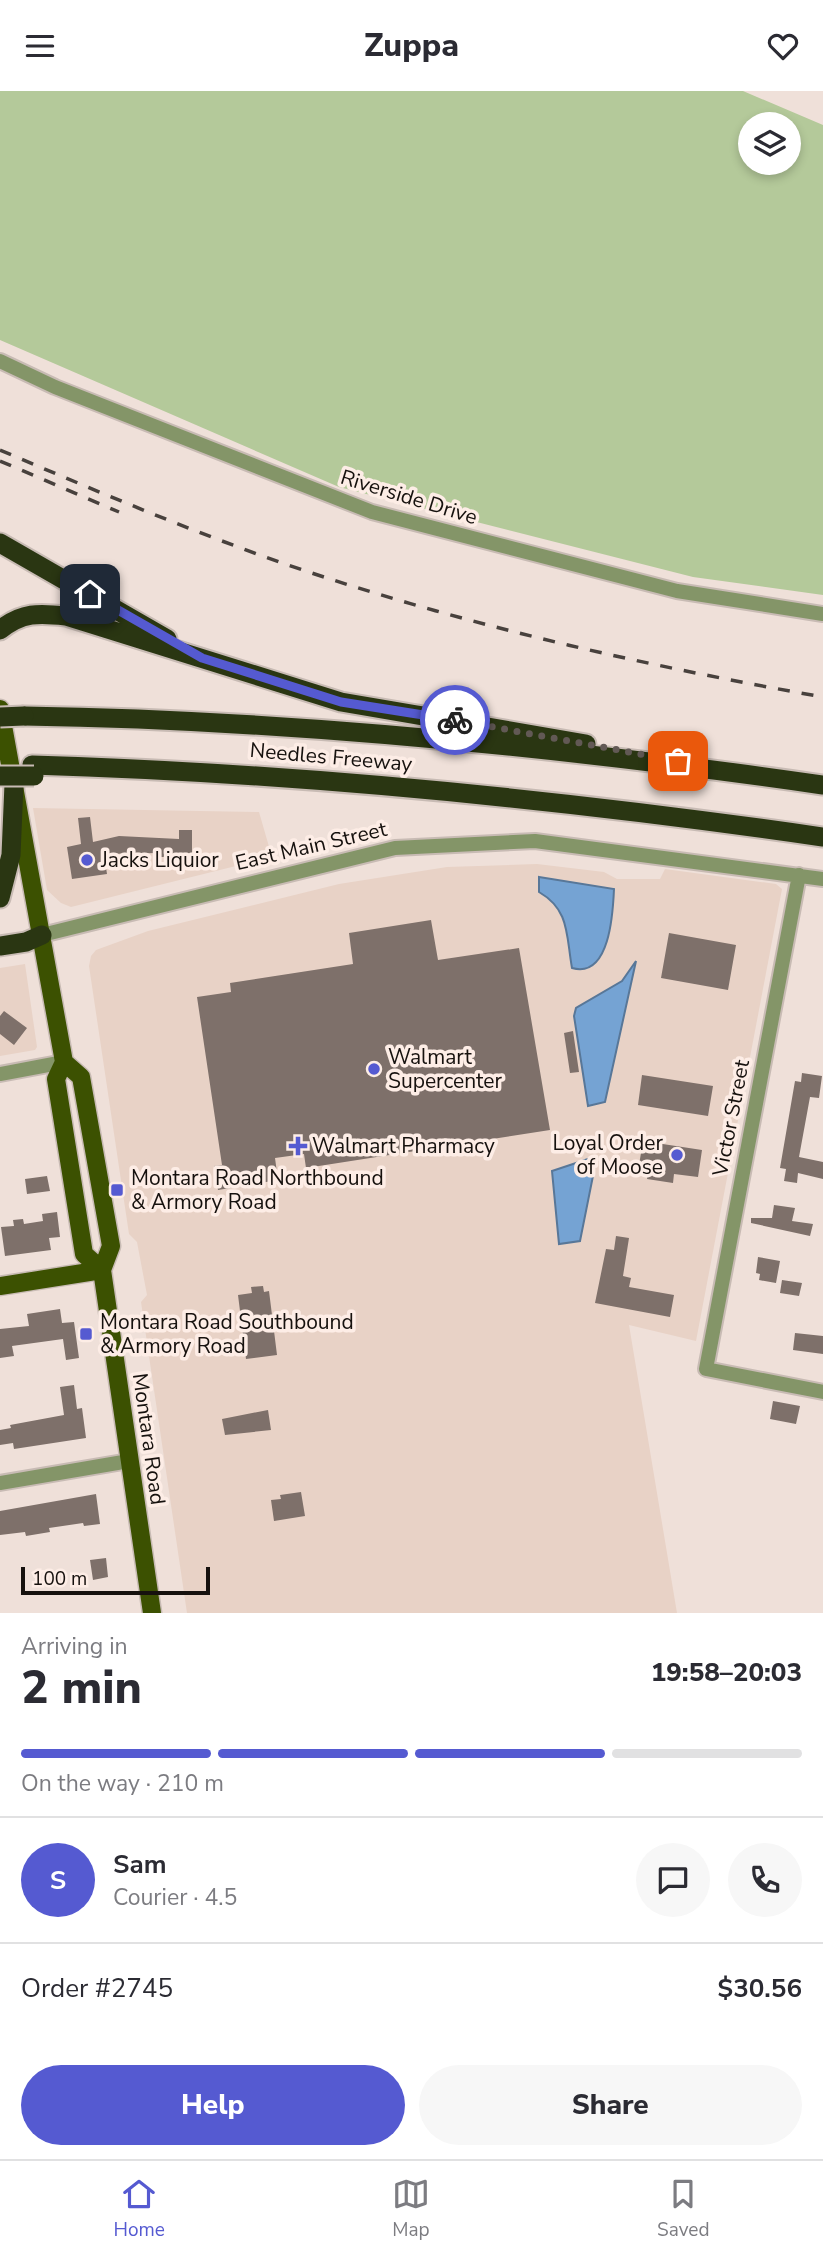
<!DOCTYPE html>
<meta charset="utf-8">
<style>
:root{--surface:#fff;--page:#f7f7f7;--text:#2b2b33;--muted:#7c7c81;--line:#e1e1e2;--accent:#555ad1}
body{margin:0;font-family:"Nunito Sans",sans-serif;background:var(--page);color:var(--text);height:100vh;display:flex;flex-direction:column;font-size:26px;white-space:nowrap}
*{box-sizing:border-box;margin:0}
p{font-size:23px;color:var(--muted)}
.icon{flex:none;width:38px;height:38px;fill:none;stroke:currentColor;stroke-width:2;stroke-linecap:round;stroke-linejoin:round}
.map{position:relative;height:1522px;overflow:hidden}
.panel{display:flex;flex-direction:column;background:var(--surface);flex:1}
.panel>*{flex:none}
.tools{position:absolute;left:738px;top:21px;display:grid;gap:14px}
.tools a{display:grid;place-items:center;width:63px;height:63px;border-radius:50%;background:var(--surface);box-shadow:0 4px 10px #0003;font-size:35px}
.scale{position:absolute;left:21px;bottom:18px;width:189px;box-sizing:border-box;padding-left:7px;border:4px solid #16110e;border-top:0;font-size:19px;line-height:24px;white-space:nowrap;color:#16110e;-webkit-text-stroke:5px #fdede6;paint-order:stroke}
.pin{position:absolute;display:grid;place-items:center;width:60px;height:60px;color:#fff;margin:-30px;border-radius:14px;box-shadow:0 4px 10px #0006}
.courier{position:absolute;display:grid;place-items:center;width:70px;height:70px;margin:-35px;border:5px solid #555ad1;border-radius:50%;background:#fff;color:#222;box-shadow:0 2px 9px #0007}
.summary em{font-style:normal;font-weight:800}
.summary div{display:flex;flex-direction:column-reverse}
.summary{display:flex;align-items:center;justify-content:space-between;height:119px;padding:0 21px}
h1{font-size:46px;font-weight:800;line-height:52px}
.bar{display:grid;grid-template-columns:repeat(4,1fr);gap:10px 7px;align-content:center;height:84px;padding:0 21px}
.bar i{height:9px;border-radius:5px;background:var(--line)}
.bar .active{background:var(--accent)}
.bar p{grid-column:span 4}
.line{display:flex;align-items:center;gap:18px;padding:0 21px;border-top:2px solid var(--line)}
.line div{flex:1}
.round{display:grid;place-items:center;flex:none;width:74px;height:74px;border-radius:37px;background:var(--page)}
.cta{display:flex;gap:14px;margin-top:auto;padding:14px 21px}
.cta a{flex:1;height:80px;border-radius:42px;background:var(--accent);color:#fff;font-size:28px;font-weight:800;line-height:80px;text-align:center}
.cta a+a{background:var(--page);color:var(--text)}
header{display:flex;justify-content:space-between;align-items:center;height:91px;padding:0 21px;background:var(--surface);font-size:32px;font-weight:800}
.tabs{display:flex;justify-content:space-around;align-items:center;height:98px;border-top:2px solid var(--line);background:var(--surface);font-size:19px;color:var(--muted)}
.tabs a{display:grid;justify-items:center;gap:4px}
.tabs .active{color:var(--accent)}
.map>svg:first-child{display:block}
.built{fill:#e8d2c6}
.green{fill:#b4c99a;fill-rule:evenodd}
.water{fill:#75a3d3;stroke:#587798;stroke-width:2}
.building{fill:#7e706a}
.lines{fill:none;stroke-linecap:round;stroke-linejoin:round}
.minor-casing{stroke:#c8bbb4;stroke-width:18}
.major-casing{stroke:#c8bbb4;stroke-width:21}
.highway-casing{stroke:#c8bbb4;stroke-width:23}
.minor{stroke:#849568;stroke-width:14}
.major{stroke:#3c5101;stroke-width:18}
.highway{stroke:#2a3612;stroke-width:19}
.rail{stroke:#48413d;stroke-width:3.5;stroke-dasharray:12 12;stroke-linecap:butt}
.highway-bridge-casing{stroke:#c8bbb4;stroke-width:23;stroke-linecap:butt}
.highway-bridge{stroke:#2a3612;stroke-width:19}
.done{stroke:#625955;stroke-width:7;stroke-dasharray:0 12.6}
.route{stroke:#555ad1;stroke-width:9}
.poi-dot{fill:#555ad1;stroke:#fdede6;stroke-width:2.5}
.labels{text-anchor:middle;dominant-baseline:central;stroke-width:7;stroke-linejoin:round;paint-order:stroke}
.street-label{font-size:21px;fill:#16110e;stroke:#fdede6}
.poi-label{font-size:21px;fill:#16110e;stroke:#fdede6;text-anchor:start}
</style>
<header><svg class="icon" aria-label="menu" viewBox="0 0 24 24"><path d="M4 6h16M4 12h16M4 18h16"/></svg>Zuppa<svg class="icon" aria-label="heart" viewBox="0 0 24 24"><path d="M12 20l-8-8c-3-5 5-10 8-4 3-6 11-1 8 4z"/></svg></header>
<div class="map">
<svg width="823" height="1522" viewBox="0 0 823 1522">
<rect width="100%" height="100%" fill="#efe0d9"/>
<path class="built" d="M33,717L259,721L272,766L71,816L61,812L47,799Z
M537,773L604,781L617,788H660L665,778L776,793L782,798L696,1250L629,1234L677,1522H187L141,1211L147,1204L137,1151L129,1143L89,875L91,865L96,859L148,840L339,793L447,776Z
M25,873L37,956L35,959L0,965V877Z"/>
<path class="green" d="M0,0H743L823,34V504L693,486L339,396L0,249ZM751,33H789V72H751Z"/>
<path class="water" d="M539,786L614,798C613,821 610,888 572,877C566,844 570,819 539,801Z
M636,870L605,1011L588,1015L574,925L576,917L622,890Z
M588,1068L594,1080L580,1150L559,1153L552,1080Z"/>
<path class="building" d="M90,726L93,751L119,745L179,748V739H192V771H179V766H157V762L104,763L107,783L72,788L67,756L81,753L78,727Z
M431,829L438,869L519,857L550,1039L306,1077L304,1063L275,1067L278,1089L218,1099L214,1075L222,1074L197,906L231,901L230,892L353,873L349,842Z
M669,842L736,854L728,899L661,887Z
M4,920L27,937L14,954L0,943V925Z
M573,940L579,981L570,982L564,942Z
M802,982L822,985L819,1007L810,1006L799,1066L823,1071V1088L798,1082L797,1092L784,1090L786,1078L780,1077L795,990L801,991Z
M642,984L713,995L708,1025L638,1014Z
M643,1050L702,1059L698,1086L674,1083L673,1092L647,1088L649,1076L639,1074Z
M47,1085L50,1100L27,1103L25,1088Z
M774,1114L795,1117L792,1130L813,1133L810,1145L751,1132V1127H772Z
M57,1121L60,1146L49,1147L51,1159L5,1165L1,1136L14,1135L13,1129L23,1128L24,1133L43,1130L42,1123Z
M616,1145L629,1147L623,1185L631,1187L629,1196L674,1204L670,1226L595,1212L606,1158L614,1159Z
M758,1166L780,1170L776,1192L759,1189L760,1183L756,1182Z
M782,1189L802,1192L799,1205L780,1202Z
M263,1195L264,1201L269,1200L277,1264L246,1268L238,1204L252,1202L251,1196Z
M60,1218L62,1232L74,1231L79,1267L66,1269L63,1248L12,1255L14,1265L0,1267V1238L29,1235L27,1223Z
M795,1242L823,1245V1263L793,1259Z
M74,1294L77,1318L82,1317L86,1347L14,1358L13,1352L0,1354V1339L11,1337L10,1334L64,1324L60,1296Z
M773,1310L800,1315L796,1333L770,1328Z
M268,1319L271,1339L225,1344L222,1328Z
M301,1401L305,1425L274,1430L271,1409L281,1408L280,1404Z
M96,1403L100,1433L84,1435L83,1432L49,1437L50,1441L26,1445L25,1441L0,1444V1420Z
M106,1467L108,1486L93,1489L90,1469Z"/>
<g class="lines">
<g class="minor-casing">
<path id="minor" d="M0,270L55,296L372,421L677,500L823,523
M799,784L706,1278L823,1301
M42,844L395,757L535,750L823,788
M0,983L64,971
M0,1392L129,1370"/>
</g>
<g class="major-casing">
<path id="major" d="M0,618L64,971L56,988L84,1163L102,1179
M64,971L81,986L111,1155L102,1179L152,1522
M0,1195L102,1179"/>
</g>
<g class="highway-casing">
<path id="highway" d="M0,452L167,548
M0,539C22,521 39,522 66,525L341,611L586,653
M24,625C292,629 558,656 823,694
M32,674C298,682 560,708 823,746
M0,807L11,764L14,693
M0,855L26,851L42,844"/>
</g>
<use href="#minor" class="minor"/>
<use href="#major" class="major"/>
<use href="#highway" class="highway"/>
<path class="rail" d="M0,359C94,399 188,439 285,473C460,533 641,574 823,606
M0,370L119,421"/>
<g class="highway-bridge-casing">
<path id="highway-bridge" d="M0,626L24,625
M0,685H34"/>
</g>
<use href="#highway-bridge" class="highway-bridge"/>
</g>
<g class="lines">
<path class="done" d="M455,629L678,670"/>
<path class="route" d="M90,503L202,567L341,611L455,629"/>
</g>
<g class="poi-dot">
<circle cx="87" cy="769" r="7"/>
<circle cx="374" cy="978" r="7"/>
<path d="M294.5 1044.5h7v7h7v7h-7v7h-7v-7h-7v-7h7z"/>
<circle cx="677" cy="1064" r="7"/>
<rect x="110" y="1092" width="14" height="14" rx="3.5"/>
<rect x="79" y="1236" width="14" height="14" rx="3.5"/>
</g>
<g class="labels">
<g class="street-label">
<text transform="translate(409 406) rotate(17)">Riverside Drive</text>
<text transform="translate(331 666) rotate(5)">Needles Freeway</text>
<text transform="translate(311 755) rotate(-13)">East Main Street</text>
<text transform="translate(731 1027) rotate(-79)">Victor Street</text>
<text transform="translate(149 1348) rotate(82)">Montara Road</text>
</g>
<g class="poi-label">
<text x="101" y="769">Jacks Liquior</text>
<text x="388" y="966">Walmart<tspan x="388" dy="24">Supercenter</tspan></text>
<text x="663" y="1052" text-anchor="end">Loyal Order<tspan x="663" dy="24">of Moose</tspan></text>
<text x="312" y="1055">Walmart Pharmacy</text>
<text x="131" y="1087">Montara Road Northbound<tspan x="131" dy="24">&amp; Armory Road</tspan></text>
<text x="100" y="1231">Montara Road Southbound<tspan x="100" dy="24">&amp; Armory Road</tspan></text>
</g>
</g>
</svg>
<div class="tools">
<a><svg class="icon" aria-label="layers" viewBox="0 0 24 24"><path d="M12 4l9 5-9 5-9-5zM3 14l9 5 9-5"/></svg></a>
</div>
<div class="scale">100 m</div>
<div class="pin" style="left:678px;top:670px;background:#ea580c"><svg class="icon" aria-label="bag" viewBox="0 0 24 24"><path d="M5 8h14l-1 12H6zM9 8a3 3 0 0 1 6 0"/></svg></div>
<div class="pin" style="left:90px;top:503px;background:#1f2937"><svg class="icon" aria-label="home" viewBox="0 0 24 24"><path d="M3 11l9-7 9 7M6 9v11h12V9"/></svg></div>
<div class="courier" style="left:455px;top:629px"><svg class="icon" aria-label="bike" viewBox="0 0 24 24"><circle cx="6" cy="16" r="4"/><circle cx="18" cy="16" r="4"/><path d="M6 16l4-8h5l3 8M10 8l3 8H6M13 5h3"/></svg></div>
</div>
<section class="panel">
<div class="summary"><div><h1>2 min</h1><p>Arriving in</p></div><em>19:58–20:03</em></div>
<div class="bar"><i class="active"></i><i class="active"></i><i class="active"></i><i></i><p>On the way · 210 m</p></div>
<div class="line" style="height:126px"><b class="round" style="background:var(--accent);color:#fff">S</b><div><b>Sam</b><p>Courier · 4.5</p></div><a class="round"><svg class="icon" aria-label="chat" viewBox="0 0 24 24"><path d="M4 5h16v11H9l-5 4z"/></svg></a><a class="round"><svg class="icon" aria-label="phone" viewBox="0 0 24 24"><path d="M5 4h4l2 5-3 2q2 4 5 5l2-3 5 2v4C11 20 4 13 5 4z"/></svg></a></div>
<div class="line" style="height:91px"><div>Order #2745</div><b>$30.56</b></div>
<div class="cta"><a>Help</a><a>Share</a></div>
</section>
<nav class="tabs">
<a class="active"><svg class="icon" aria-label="home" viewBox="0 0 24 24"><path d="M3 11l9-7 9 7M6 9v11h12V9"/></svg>Home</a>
<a><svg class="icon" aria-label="map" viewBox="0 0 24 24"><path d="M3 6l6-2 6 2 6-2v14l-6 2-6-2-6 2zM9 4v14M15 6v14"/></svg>Map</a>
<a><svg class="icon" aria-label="saved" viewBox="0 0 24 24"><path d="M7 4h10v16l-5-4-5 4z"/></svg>Saved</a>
</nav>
